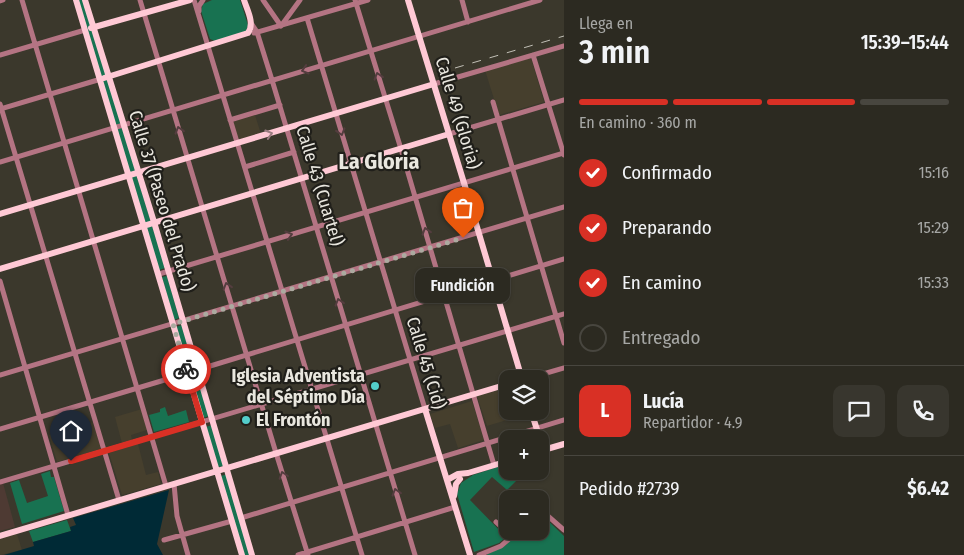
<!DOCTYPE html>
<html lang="es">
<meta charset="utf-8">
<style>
:root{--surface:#2c2a21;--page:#38362e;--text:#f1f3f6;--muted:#a6a7a5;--line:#48463f;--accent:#d93025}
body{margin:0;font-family:"Fira Sans Condensed",sans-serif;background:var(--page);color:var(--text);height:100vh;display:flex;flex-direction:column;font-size:19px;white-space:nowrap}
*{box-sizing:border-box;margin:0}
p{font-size:16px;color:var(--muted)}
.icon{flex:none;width:28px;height:28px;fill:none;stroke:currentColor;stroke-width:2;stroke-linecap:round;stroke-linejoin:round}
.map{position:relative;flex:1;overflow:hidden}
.details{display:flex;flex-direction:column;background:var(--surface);width:400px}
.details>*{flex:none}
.buttons{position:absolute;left:499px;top:370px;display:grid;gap:10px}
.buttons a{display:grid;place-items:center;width:50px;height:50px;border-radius:10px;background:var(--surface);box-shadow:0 1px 4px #0004,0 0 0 1px var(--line);font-size:25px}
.pin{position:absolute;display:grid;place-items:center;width:42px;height:42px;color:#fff;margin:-51px -21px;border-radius:50% 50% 50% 0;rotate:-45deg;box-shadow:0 0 5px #0007}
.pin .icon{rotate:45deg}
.courier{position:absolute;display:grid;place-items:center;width:50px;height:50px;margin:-25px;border:4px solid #d93025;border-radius:50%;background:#fff;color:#222;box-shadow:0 1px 6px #0007}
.bubble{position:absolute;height:35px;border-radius:10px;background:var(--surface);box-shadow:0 1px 4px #0004,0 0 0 1px var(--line);font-size:16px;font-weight:600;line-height:35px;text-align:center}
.overview em{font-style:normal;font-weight:600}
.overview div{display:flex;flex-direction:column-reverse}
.overview{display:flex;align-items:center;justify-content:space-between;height:85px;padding:0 15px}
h1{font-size:32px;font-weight:600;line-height:38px}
.bar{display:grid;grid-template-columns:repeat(4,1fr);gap:8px 5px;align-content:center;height:60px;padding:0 15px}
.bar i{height:6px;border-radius:4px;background:var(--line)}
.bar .selected{background:var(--accent)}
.bar p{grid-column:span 4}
.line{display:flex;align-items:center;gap:12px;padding:0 15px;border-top:1px solid var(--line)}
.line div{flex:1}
.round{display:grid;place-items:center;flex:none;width:52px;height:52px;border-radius:10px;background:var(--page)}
ol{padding:0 15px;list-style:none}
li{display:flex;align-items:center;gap:15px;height:55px}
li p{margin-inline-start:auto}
li .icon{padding:5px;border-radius:50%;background:var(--accent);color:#fff;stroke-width:4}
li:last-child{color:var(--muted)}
li i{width:28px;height:28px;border:2px solid var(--line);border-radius:50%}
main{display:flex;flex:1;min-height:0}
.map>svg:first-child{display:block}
.commercial{fill:#4e3a33}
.industrial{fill:#463f2d}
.green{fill:#187251}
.water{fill:#002a36}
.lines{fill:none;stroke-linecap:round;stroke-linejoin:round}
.minor{stroke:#b47483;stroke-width:5}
.major{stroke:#ffc9d5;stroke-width:6}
.rail{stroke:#c2c0b7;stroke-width:1;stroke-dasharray:9 9;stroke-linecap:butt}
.oneway{stroke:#543d3f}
.oneway2{stroke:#9b7c81}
.done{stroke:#acaaa0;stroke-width:5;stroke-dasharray:0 9}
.route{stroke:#d93025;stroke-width:6}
.poi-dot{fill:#53cdcb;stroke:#201f1a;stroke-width:2}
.labels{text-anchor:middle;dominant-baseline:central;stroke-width:4.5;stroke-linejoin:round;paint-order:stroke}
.street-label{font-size:18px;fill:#e9e7df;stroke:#201f1a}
.poi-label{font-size:18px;font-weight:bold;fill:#e9e7df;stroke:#201f1a;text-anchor:end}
.district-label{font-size:22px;font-weight:bold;fill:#e9e7df;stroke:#201f1a}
</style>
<main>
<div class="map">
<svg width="564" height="555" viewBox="0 0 564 555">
<rect width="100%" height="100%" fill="#3b382c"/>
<path class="commercial" d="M3,483L15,527L0,531V484Z"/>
<path class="industrial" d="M531,58L544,102L499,115L485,70Z
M255,115L261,134L238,141L233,122Z
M503,389L507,401L508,411H511L513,418L487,426L477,396Z
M472,401L484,440L458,448L450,424L435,428L430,414Z
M142,409L147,430L131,435L132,440L122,443L115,417Z
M93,422L101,449L57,462L49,435Z
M138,444L146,475L158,472L161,484L122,495L109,453Z
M17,534L22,550L0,555V539Z"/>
<path class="green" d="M78,0H83L165,268L159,270Z
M212,0H240L248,25L246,31L215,41L210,39L201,11L203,4Z
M167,276L179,318L174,320L162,277Z
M182,325L209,416L203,418L176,327Z
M165,407L168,416L186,410L189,422L154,432L149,415L160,412V409Z
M212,425L224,466L218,467L206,427Z
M507,464L508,471H513L519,478L507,490L492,477L470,500L506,537L499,543L474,552L457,494L461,483L473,475Z
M50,471L51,477H54L64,511L22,524L10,483L19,480L27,503L48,496L41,474Z
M227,474L251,555H244L221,476Z
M540,513L564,536V555H486L506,545L520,531H540Z
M67,520L71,531L33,542L29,531Z"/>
<path class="water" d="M169,490L157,544L163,555H4L34,546L33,542L71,531L70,527L76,525L73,518Z"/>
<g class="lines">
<path class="minor" d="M22,0L166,486
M140,0L276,453L308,555
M194,0L362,555
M263,0L281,26L300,0
M355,0L401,149L494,465
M462,0L468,22
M0,1L3,0
M199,11V6L203,0
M307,18L425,409
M251,23L257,32L272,80L415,555
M254,33L368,0
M0,55L85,30
M533,55L564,155
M434,84L564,46
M493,102L564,343
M0,104L119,500
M0,109L101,79
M230,120L280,105
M449,134L564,100
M0,162L540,0
M245,167L294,152
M159,274L564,153
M0,281L68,515
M197,370L564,259
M0,375L564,207
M526,379L564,368
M0,429L188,373
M0,482L564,314
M174,484L177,516L188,555
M524,493L530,499
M540,509L564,530
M241,518L564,420
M496,522L512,537
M164,540L232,521
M298,555L455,507
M479,555L501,546L518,531"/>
<path class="major" d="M76,0L242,555
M85,0L154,222L252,555
M408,0L464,183L522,379
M91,28L190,0
M104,78L248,33C255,23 247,10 244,0
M0,214L434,84
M0,269L449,134
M425,409L470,555
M531,411L540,439
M540,451L564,444
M447,480L458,474L468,473L508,461
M454,496L456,484L460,479
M0,536L508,384"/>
<path class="rail" d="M455,68L564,36"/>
</g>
<defs><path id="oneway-chevron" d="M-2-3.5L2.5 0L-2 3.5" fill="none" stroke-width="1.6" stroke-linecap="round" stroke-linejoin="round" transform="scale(1.25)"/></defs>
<g class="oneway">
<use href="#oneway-chevron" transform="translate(305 70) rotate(163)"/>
<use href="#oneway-chevron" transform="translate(378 76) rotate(-107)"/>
<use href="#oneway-chevron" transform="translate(179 130) rotate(-107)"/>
<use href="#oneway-chevron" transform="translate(341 132) rotate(73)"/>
<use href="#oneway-chevron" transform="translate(426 231) rotate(-107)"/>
<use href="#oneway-chevron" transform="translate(289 235) rotate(-17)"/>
<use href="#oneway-chevron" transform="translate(227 286) rotate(-107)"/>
<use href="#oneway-chevron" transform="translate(339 302) rotate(-107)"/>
<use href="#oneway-chevron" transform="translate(283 475) rotate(-108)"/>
<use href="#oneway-chevron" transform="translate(396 492) rotate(-107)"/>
</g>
<use class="oneway2" href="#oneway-chevron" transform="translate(269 134) rotate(-17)"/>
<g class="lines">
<path class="done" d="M186,369L173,324L463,238"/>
<path class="route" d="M71,461L202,422L186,369"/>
</g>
<g class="poi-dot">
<circle cx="375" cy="386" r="5"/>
<circle cx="246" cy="420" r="5"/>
</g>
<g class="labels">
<g class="street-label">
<text transform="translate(458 113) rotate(73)">Calle 49 (Gloria)</text>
<text transform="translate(320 186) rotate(73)">Calle 43 (Cuartel)</text>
<text transform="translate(162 201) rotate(73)">Calle 37 (Paseo del Prado)</text>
<text transform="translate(426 363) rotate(73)">Calle 45 (Cid)</text>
</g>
<g class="poi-label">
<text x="365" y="376">Iglesia Adventista<tspan x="365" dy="21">del Séptimo Día</tspan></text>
<text x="256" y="420" text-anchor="start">El Frontón</text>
</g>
<g class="district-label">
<text x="379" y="161">La Gloria</text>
</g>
</g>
</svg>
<div class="buttons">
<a><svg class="icon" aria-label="layers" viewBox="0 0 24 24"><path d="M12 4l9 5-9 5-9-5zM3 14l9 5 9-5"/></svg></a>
<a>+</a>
<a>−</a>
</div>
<div class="pin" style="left:463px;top:238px;background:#ea580c"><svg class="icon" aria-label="bag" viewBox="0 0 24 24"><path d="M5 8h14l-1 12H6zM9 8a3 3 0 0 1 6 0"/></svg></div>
<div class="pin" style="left:71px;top:461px;background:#1f2937"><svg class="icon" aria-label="home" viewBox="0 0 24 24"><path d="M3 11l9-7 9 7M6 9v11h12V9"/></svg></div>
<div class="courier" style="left:186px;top:369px"><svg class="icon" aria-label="bike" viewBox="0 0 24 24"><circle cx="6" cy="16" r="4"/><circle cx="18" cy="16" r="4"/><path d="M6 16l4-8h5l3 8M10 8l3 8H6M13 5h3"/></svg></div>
<div class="bubble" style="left:415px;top:268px;width:95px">Fundición</div>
</div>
<section class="details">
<div class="overview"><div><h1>3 min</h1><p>Llega en</p></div><em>15:39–15:44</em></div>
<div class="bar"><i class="selected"></i><i class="selected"></i><i class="selected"></i><i></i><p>En camino · 360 m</p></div>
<ol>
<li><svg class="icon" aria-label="check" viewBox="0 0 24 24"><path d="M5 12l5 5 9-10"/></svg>Confirmado<p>15:16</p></li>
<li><svg class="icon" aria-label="check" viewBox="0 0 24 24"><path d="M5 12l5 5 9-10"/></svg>Preparando<p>15:29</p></li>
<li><svg class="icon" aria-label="check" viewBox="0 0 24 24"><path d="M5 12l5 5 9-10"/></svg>En camino<p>15:33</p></li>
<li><i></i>Entregado</li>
</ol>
<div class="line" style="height:90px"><b class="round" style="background:var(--accent);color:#fff">L</b><div><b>Lucía</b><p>Repartidor · 4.9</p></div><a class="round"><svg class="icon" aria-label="chat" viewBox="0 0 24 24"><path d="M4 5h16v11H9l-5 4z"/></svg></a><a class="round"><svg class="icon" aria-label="phone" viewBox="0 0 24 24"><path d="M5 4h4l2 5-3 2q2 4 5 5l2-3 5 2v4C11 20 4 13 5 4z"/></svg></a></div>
<div class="line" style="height:65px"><div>Pedido #2739</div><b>$6.42</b></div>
</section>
</main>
